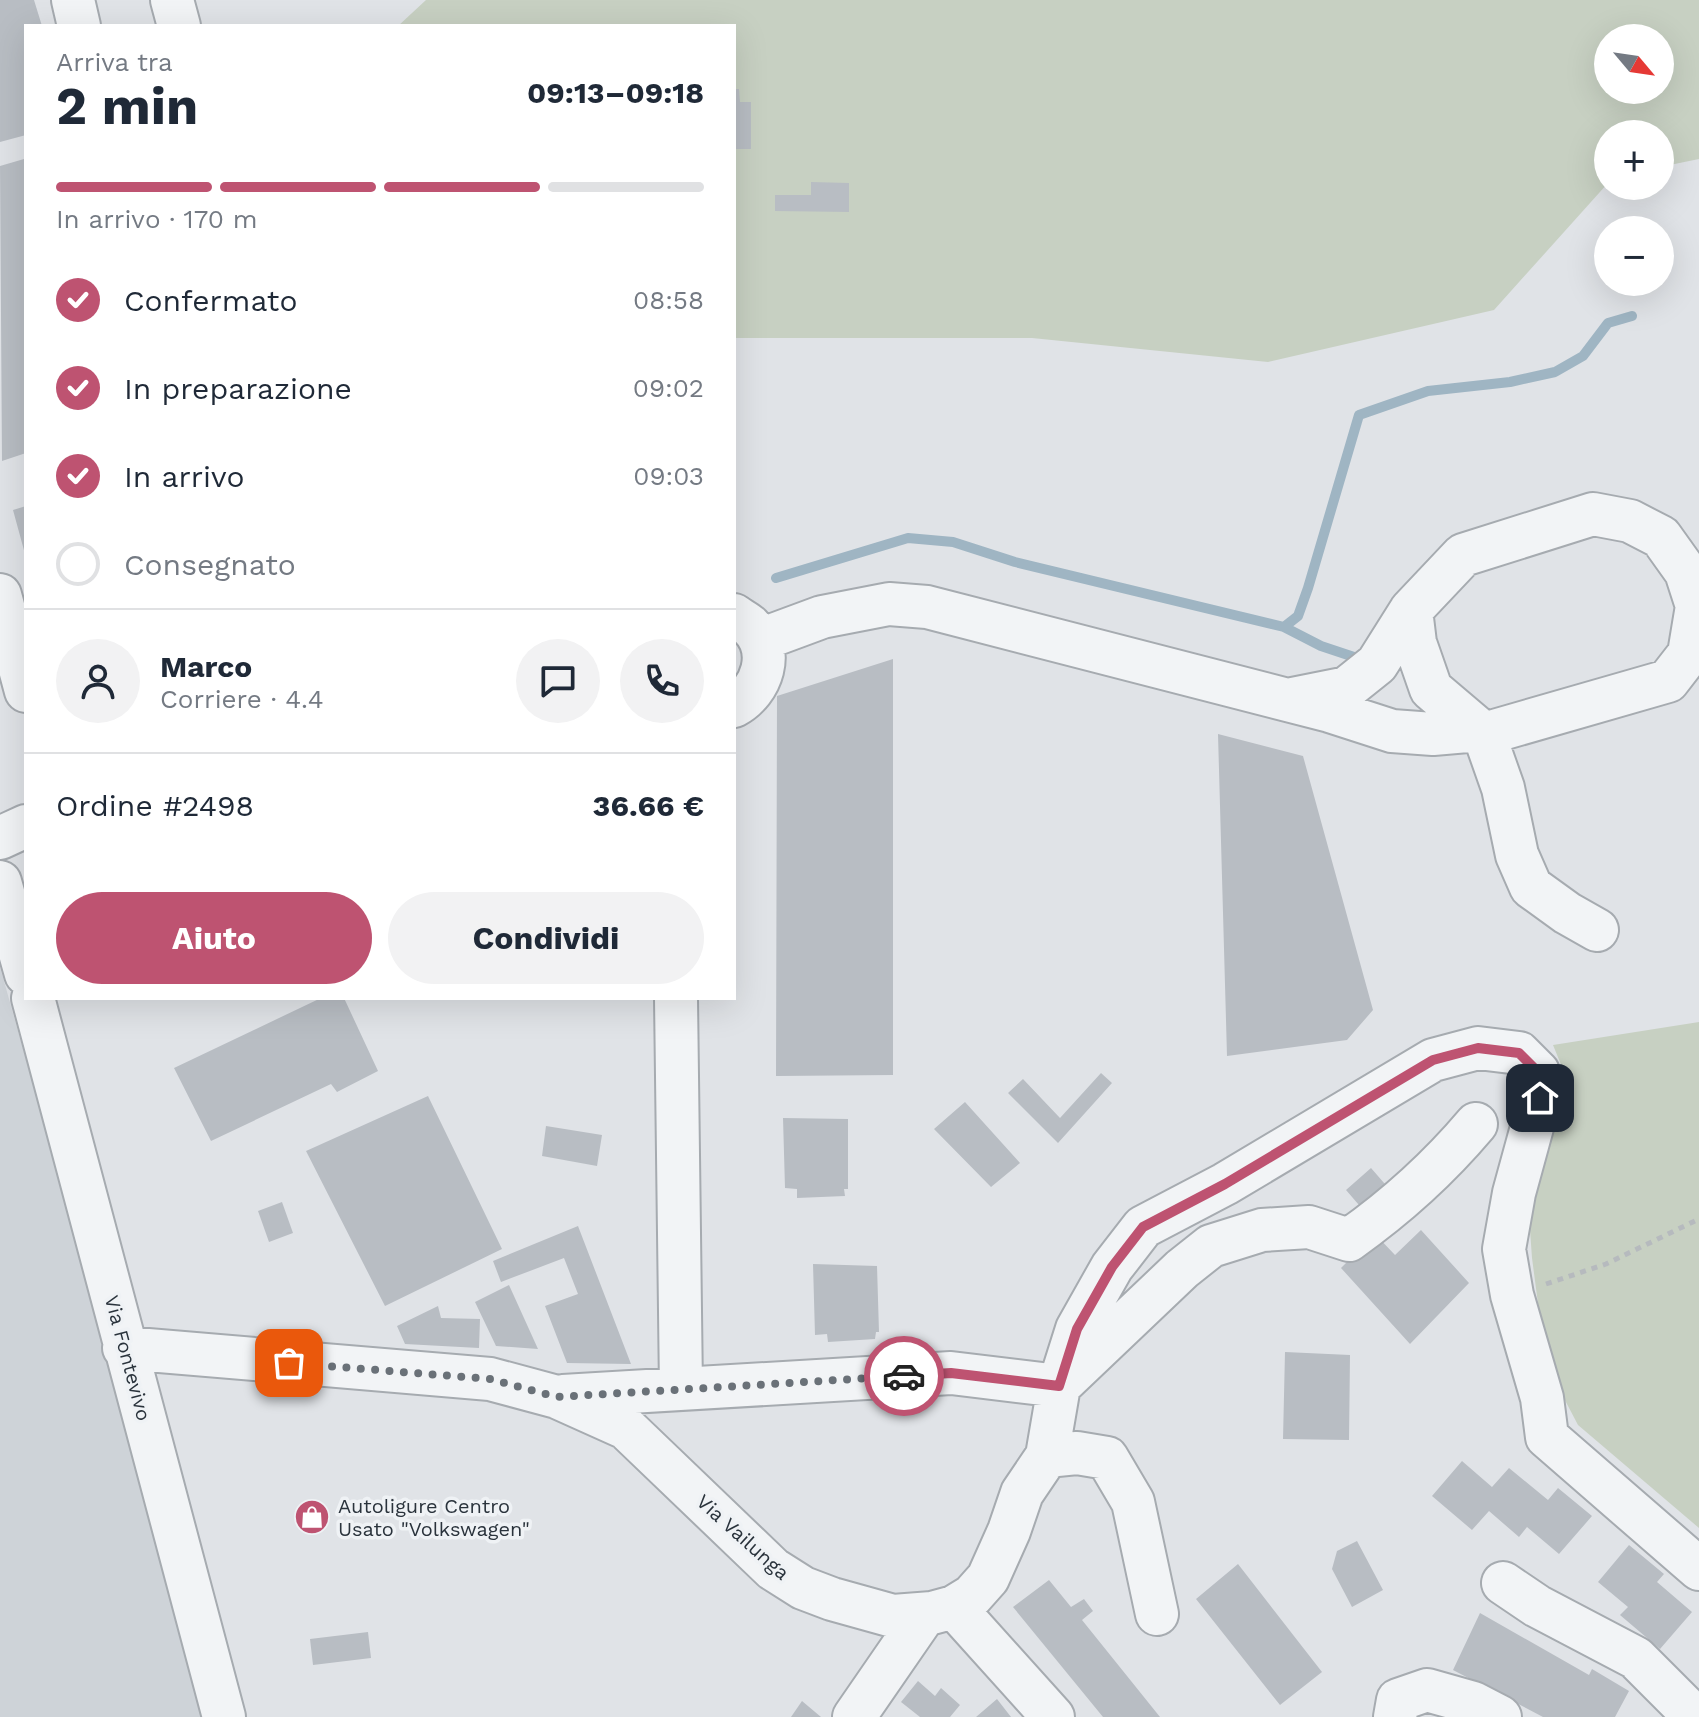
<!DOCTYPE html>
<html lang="it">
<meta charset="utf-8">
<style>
:root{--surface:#fff;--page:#f2f2f3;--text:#1f2937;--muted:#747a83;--line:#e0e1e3;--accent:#be5371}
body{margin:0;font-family:"Work Sans",sans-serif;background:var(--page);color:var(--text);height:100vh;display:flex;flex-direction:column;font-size:30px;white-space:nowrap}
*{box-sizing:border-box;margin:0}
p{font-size:26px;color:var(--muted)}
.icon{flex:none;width:44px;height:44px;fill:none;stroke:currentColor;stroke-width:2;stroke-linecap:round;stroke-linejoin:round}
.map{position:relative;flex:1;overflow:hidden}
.details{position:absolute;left:24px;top:24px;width:712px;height:976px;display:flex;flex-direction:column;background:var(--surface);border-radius:0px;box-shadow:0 8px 32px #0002}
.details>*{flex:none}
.needle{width:52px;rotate:119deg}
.fabs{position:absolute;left:1594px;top:24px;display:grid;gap:16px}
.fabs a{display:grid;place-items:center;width:80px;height:80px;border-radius:50%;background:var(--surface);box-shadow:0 8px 32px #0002;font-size:40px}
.pin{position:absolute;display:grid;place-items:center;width:68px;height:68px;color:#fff;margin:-34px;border-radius:16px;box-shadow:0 4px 12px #0006}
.courier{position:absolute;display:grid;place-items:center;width:80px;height:80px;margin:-40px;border:6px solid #be5371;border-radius:50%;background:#fff;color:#222;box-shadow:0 2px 10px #0007}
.head em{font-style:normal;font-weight:700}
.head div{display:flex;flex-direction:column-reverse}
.head{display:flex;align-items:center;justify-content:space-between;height:136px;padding:0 32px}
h1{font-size:52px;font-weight:700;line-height:60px}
.bar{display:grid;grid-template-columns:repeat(4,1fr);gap:12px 8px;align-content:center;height:96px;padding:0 32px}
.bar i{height:10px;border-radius:6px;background:var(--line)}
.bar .on{background:var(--accent)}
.bar p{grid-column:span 4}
.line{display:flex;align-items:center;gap:20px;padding:0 32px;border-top:2px solid var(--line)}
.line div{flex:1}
.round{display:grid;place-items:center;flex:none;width:84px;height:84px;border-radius:42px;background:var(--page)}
ol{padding:0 32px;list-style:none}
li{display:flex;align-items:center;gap:24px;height:88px}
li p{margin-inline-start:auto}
li .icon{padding:8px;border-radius:50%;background:var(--accent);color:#fff;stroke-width:4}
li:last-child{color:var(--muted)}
li i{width:44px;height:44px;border:4px solid var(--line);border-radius:50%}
.primary-button{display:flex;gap:16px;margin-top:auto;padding:16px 32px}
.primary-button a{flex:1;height:92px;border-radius:48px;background:var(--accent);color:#fff;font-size:32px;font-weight:700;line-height:92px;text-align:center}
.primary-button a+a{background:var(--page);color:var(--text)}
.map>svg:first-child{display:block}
.built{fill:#ced3d8}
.green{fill:#c7d0c2;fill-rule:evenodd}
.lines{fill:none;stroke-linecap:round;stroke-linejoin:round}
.stream{stroke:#9fb5c3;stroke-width:10}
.building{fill:#b8bdc3}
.minor-casing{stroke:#a6abb0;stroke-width:46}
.path{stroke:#b6babe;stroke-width:5;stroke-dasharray:6 6;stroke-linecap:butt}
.minor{stroke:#f2f4f6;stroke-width:42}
.done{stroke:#6a7178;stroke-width:8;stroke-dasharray:0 14.4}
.route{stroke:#be5371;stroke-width:10}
.labels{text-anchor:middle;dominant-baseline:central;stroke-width:7;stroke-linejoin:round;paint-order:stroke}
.street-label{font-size:20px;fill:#2a333c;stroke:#eff2f5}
.poi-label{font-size:20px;fill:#2a333c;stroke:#eff2f5;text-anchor:start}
</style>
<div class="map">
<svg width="1699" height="1717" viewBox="0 0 1699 1717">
<rect width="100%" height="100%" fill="#e0e3e7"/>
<path class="built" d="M0,967L162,1543L210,1717H0Z"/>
<path class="green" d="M426,0H1699V159L1660,167V134H1608V183L1494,310L1268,362L1032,338H734V26H398ZM1608,38H1660V90H1608Z
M1699,1022V1528L1578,1425L1546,1364L1532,1258L1529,1216L1531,1194L1561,1088L1562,1067L1553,1045Z"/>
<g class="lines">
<path class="stream" d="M776,578L908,538L953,542L1015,562L1284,627L1321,646L1357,658
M1284,627L1298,616L1308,588L1359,415L1428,391L1510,382L1555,372L1583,356L1608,323L1632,316"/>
</g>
<path class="building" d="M0,0H34L42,26H26V135L0,142Z
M734,89H739L740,102H751V149H734Z
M24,159L26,168V453L2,461L0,166Z
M811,182L849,183V212L775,211V195H811Z
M26,506V554H25L13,510Z
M893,659V1075L776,1076L777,696Z
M1218,734L1303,756L1373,1010L1347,1040L1227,1056Z
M321,998H344L378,1071L337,1092L331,1084L211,1141L174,1068Z
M1101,1073L1112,1083L1058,1143L1008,1093L1023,1079L1060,1118Z
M428,1096L502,1249L385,1306L306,1151Z
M965,1102L1020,1163L991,1187L934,1129Z
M783,1118L848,1119V1189H844L845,1196L797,1198V1189L785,1188Z
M546,1126L602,1135L597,1166L542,1156Z
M1371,1168L1391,1191L1365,1212L1346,1190Z
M282,1202L293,1233L269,1242L258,1211Z
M578,1226L631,1364L567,1363L545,1306L578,1294L564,1258L501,1282L493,1261Z
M1421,1230L1469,1283L1410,1344L1341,1268L1375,1234L1395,1255Z
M813,1264L877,1266L879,1332H876L875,1339L828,1342L827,1334L815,1335Z
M509,1285L538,1349L496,1346L475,1302Z
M438,1306L441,1318L480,1319L479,1348L405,1344L397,1326Z
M1285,1352L1350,1355L1349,1440L1283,1439Z
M1462,1461L1492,1487L1509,1468L1548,1500L1558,1488L1592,1516L1559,1554L1527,1527L1519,1537L1489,1511L1472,1530L1432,1496Z
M1357,1541L1383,1590L1352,1607L1332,1569L1337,1551Z
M1629,1545L1664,1574L1657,1582L1692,1612L1660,1649L1620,1615L1628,1607L1598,1582Z
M1238,1564L1322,1672L1280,1705L1196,1599Z
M1049,1580L1071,1607L1084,1599L1093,1611L1082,1620L1160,1717H1103L1013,1607Z
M1480,1613L1589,1675L1592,1669L1629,1691L1615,1717H1543L1453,1670Z
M368,1632L371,1658L313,1665L310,1639Z
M918,1681L935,1696L941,1688L960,1705L950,1717H920L901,1702Z
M997,1699L1011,1717H976Z
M802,1701L821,1717H791Z"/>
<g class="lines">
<g class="minor-casing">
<path id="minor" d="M73,0L79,26
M172,0L179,26
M0,595L26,691
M734,615C739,619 746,622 750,626C776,651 762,691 734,706
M760,640L822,617L889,604L927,607L1330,711L1392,731L1433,734L1479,730
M1292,699L1347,688L1377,664L1411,610
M1484,734L1668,681L1689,654L1697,606L1686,572L1661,537L1630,521L1593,514L1463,555L1411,610L1415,643L1431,689L1484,734L1503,788L1517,855L1531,887L1567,913L1597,930
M0,838L26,826
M0,882L26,974
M33,998L224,1717
M676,998L681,1389
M124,1348L490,1379L557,1397L626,1428L773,1569L803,1588L832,1599L893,1616L932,1613L954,1607L972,1596L988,1578L1009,1531L1022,1493L1047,1456L1059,1386L1077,1329L1112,1267L1143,1227L1225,1184L1433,1060L1478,1048L1519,1053L1538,1072L1540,1098L1514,1193L1504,1249L1512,1295L1542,1398L1547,1437L1699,1569
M563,1396L951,1373L1059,1386L1182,1269L1211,1246L1262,1230L1309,1227L1349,1240C1397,1206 1438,1169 1476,1124
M1047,1456L1077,1453L1107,1458L1133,1502L1157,1614
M1503,1583L1537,1606L1636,1658L1683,1705L1691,1717
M954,1607L1053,1717
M854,1717L925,1614
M1395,1717L1398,1700L1427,1690L1473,1703L1500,1717"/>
</g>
<path class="path" d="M1546,1284L1606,1264L1699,1219"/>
<use href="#minor" class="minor"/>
</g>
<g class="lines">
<path class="done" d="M289,1363L490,1379L557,1397L904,1376"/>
<path class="route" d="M904,1376L951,1373L1059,1386L1077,1329L1112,1267L1143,1227L1225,1184L1433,1060L1478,1048L1519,1053L1538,1072L1540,1098"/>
</g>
<defs>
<g id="shop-disc" transform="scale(1.8)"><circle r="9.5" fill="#be5371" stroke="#eff2f5"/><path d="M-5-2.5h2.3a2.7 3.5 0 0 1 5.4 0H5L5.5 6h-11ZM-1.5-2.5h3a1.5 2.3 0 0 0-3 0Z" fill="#fff"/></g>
</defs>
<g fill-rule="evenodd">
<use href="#shop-disc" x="312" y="1517"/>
</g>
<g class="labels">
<g class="street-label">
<text transform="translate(128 1358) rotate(75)">Via Fontevivo</text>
<text transform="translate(743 1537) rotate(42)">Via Vailunga</text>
</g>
<g class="poi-label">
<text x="338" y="1506">Autoligure Centro<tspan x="338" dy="23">Usato "Volkswagen"</tspan></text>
</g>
</g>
</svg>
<div class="fabs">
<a><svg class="needle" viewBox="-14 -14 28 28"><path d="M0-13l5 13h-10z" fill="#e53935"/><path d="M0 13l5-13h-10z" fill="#747a83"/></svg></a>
<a>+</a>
<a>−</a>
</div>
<div class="pin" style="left:289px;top:1363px;background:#ea580c"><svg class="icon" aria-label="bag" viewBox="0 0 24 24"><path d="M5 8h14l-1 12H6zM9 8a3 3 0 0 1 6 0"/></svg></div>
<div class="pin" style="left:1540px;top:1098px;background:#1f2937"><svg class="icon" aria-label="home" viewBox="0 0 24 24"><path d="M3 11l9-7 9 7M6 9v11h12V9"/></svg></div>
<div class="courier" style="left:904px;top:1376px"><svg class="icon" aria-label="car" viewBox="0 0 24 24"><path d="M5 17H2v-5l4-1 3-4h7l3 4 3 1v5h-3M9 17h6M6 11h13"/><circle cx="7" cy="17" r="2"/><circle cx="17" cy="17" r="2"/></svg></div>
<section class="details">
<div class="head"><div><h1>2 min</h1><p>Arriva tra</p></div><em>09:13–09:18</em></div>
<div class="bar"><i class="on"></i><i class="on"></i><i class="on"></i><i></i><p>In arrivo · 170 m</p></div>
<ol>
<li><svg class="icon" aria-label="check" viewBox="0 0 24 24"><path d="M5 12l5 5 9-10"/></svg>Confermato<p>08:58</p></li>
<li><svg class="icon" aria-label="check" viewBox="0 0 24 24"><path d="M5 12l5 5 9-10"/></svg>In preparazione<p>09:02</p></li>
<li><svg class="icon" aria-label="check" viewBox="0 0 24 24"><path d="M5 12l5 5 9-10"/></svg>In arrivo<p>09:03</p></li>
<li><i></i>Consegnato</li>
</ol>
<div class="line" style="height:144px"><a class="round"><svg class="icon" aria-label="person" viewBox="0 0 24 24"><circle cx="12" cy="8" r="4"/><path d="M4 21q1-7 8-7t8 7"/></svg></a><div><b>Marco</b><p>Corriere · 4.4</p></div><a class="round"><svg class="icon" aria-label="chat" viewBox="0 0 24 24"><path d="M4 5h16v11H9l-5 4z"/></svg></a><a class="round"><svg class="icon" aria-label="phone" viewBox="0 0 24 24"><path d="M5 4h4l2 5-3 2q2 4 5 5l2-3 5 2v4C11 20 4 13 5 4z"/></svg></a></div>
<div class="line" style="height:104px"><div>Ordine #2498</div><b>36.66 €</b></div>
<div class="primary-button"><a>Aiuto</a><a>Condividi</a></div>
</section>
</div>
